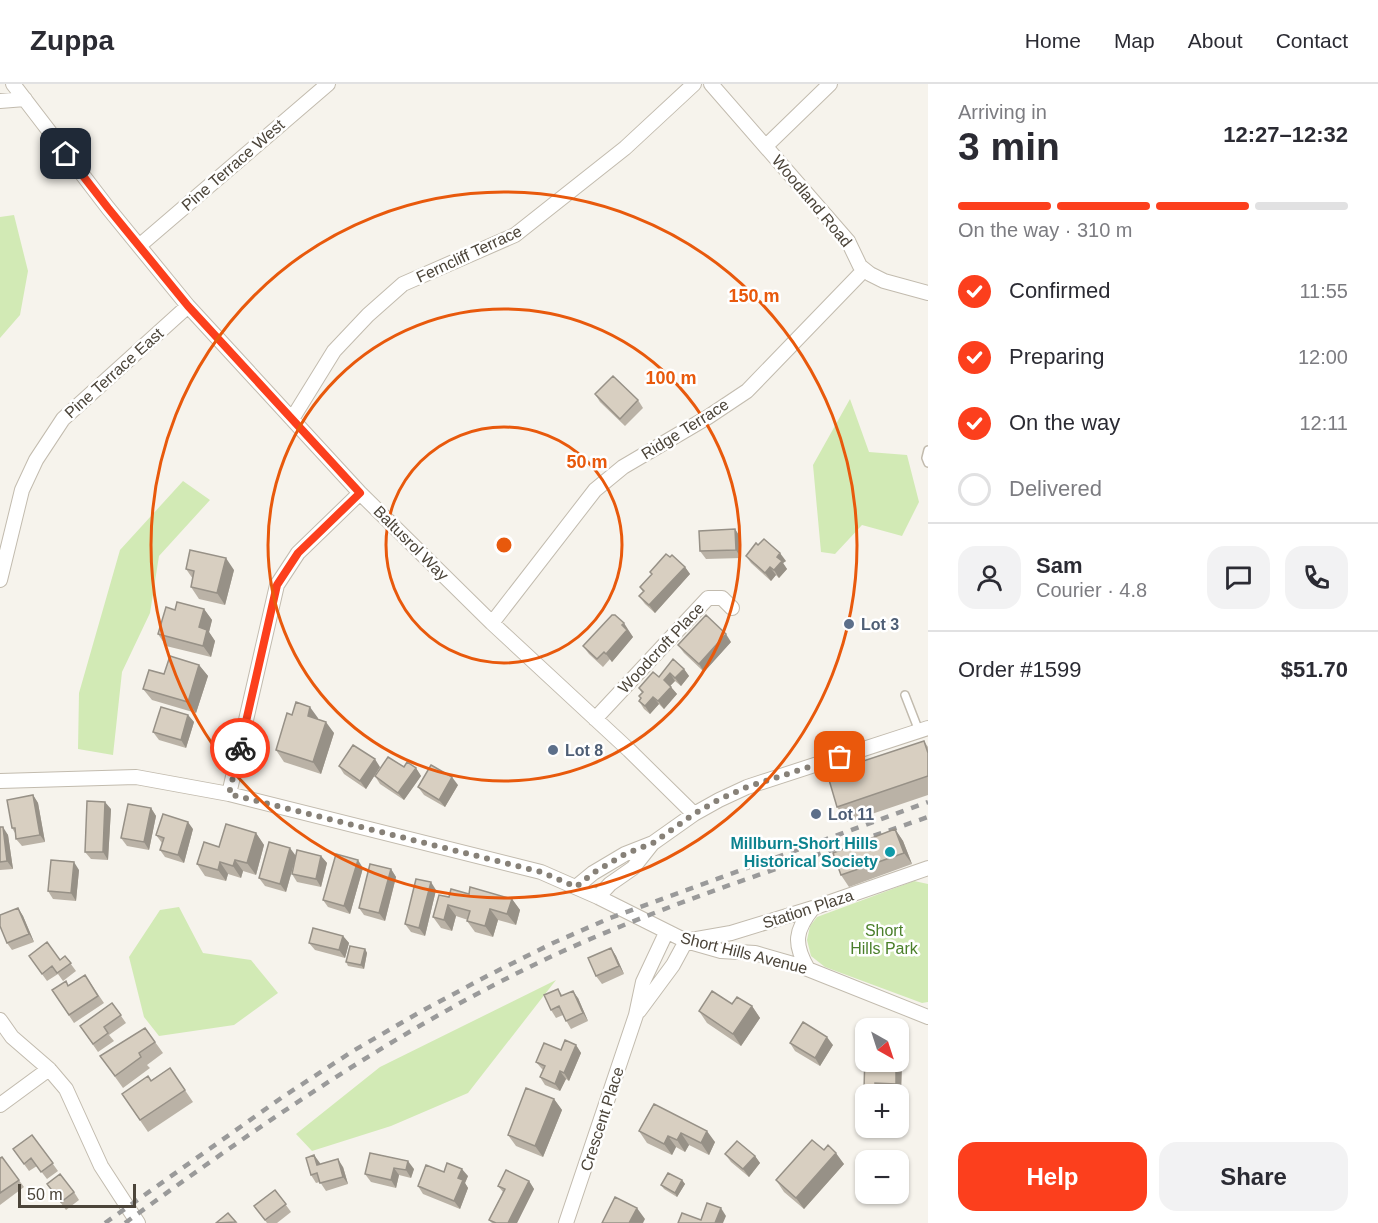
<!DOCTYPE html>
<meta charset="utf-8">
<style>
:root{--surface:#fff;--page:#f2f2f3;--text:#2b2b33;--muted:#7c7c81;--line:#e1e1e2;--accent:#fc3f1d}
body{margin:0;font-family:Arial,sans-serif;background:var(--page);color:var(--text);height:100vh;display:flex;flex-direction:column;font-size:22px;white-space:nowrap}
*{box-sizing:border-box;margin:0}
p{font-size:20px;color:var(--muted)}
.icon{flex:none;width:33px;height:33px;fill:none;stroke:currentColor;stroke-width:2;stroke-linecap:round;stroke-linejoin:round}
.map{position:relative;flex:1;overflow:hidden}
.sheet{display:flex;flex-direction:column;background:var(--surface);width:450px}
.sheet>*{flex:none}
.needle{width:39px;rotate:141deg}
.tools{position:absolute;left:855px;top:934px;display:grid;gap:12px}
.tools a{display:grid;place-items:center;width:54px;height:54px;border-radius:12px;background:var(--surface);box-shadow:0 2px 4px #0004;font-size:30px}
.scale{position:absolute;left:18px;bottom:15px;width:118px;box-sizing:border-box;padding-left:6px;border:3px solid #4b4439;border-top:0;font-size:16px;line-height:21px;white-space:nowrap;color:#4b4439;-webkit-text-stroke:4px #fff;paint-order:stroke}
.pin{position:absolute;display:grid;place-items:center;width:51px;height:51px;color:#fff;margin:-26px;border-radius:12px;box-shadow:0 3px 9px #0006}
.courier{position:absolute;display:grid;place-items:center;width:60px;height:60px;margin:-30px;border:4px solid #fc3f1d;border-radius:50%;background:#fff;color:#222;box-shadow:0 2px 8px #0007}
.headline em{font-style:normal;font-weight:800}
.headline div{display:flex;flex-direction:column-reverse}
.headline{display:flex;align-items:center;justify-content:space-between;height:102px;padding:0 30px}
h1{font-size:39px;font-weight:800;line-height:45px}
.bar{display:grid;grid-template-columns:repeat(4,1fr);gap:9px 6px;align-content:center;height:72px;padding:0 30px}
.bar i{height:8px;border-radius:4px;background:var(--line)}
.bar .on{background:var(--accent)}
.bar p{grid-column:span 4}
.line{display:flex;align-items:center;gap:15px;padding:0 30px;border-top:2px solid var(--line)}
.line div{flex:1}
.round{display:grid;place-items:center;flex:none;width:63px;height:63px;border-radius:18px;background:var(--page)}
ol{padding:0 30px;list-style:none}
li{display:flex;align-items:center;gap:18px;height:66px}
li p{margin-inline-start:auto}
li .icon{padding:6px;border-radius:50%;background:var(--accent);color:#fff;stroke-width:4}
li:last-child{color:var(--muted)}
li i{width:33px;height:33px;border:3px solid var(--line);border-radius:50%}
.primary-button{display:flex;gap:12px;margin-top:auto;padding:12px 30px}
.primary-button a{flex:1;height:69px;border-radius:18px;background:var(--accent);color:#fff;font-size:24px;font-weight:800;line-height:69px;text-align:center}
.primary-button a+a{background:var(--page);color:var(--text)}
header{display:flex;align-items:center;gap:36px;box-sizing:border-box;height:84px;padding:0 30px;background:var(--surface);border-bottom:2px solid var(--line)}
header strong{font-size:28px}
nav{display:flex;gap:33px;margin-inline-start:auto;font-size:21px}
main{display:flex;flex:1;min-height:0}
.map>svg:first-child{display:block}
.green{fill:#d2eab5}
.lines{fill:none;stroke-linecap:round;stroke-linejoin:round}
.lane-casing{stroke:#c2bbae;stroke-width:10}
.street-casing{stroke:#c2bbae;stroke-width:16}
.lane{stroke:#fff;stroke-width:7}
.street{stroke:#fff;stroke-width:14}
.rail{stroke:#9a9a9a;stroke-width:4.5;stroke-dasharray:8 8;stroke-linecap:butt}
.wall{fill:#bab2a6}
.shaded-wall{fill:#979187}
.building{fill:#d8cfc1;stroke:#979187;stroke-width:1.5}
.done{stroke:#878178;stroke-width:6;stroke-dasharray:0 10.8}
.route{stroke:#fc3f1d;stroke-width:8}
.ring{fill:none;stroke:#e8590c;stroke-width:3}
.service-dot{fill:#5c6f8a;stroke:#fff;stroke-width:2}
.culture-dot{fill:#0f9aa8;stroke:#fff;stroke-width:2}
.labels{text-anchor:middle;dominant-baseline:central;stroke-width:5;stroke-linejoin:round;paint-order:stroke}
.street-label{font-size:16px;fill:#4b4439;stroke:#fff}
.service-label{font-size:16px;font-weight:bold;fill:#4e5e75;stroke:#fff;text-anchor:start}
.culture-label{font-size:16px;font-weight:bold;fill:#0d838f;stroke:#fff;text-anchor:end}
.park-label{font-size:16px;fill:#4a7f2a;stroke:#fff}
.centre{fill:#e8590c;stroke:#fff;stroke-width:3}
.ring-label{font-size:18px;text-anchor:middle;font-weight:bold;fill:#e8590c;stroke:#fff;stroke-width:5;stroke-linejoin:round;paint-order:stroke}
</style>
<header>
<strong>Zuppa</strong>
<nav><a>Home</a><a>Map</a><a>About</a><a>Contact</a></nav>
</header>
<main>
<div class="map">
<svg width="928" height="1139" viewBox="0 0 928 1139">
<rect width="100%" height="100%" fill="#f6f3ec"/>
<path class="green" d="M14,131L28,187L20,231L0,254V133Z
M850,315L869,368L907,371L919,418L902,452L862,441L835,470L821,468L813,381Z
M183,397L210,416L159,472L150,529L122,588L113,671L78,665L79,609L120,466Z
M914,797L928,800V918L922,919L825,883L811,872L807,856L810,842L817,833Z
M179,823L203,869L251,876L278,909L234,941L159,952L144,933L129,873L160,826Z
M556,896L468,1009L391,1042L312,1067L296,1050L380,983Z"/>
<g class="lines">
<g class="lane-casing">
<path id="lane" d="M928,366L926,374L928,379
M905,611L919,647"/>
</g>
<g class="street-casing">
<path id="street" d="M13,0L108,124L188,222L360,409L492,539L629,666L694,730
M711,0L848,157L860,182L870,190L884,197L928,209
M0,17L25,15
M766,62L830,0
M139,162L328,0
M292,335L334,267L368,231L403,200L515,151L625,64L694,0
M0,496L22,406L36,376L63,335L188,222
M492,539L595,406L623,383L708,333L747,307L864,186
M595,635L708,514H722L732,524
M0,697L136,693L229,710L541,788L598,813L686,857L721,867L755,869L800,882L928,933
M229,710L277,501L298,469L360,409
M576,803L593,789L625,770L653,759L694,730L719,716L747,703L928,644
M598,813L610,800L633,784L652,760
M691,856L731,849L813,824L928,784
M808,885C793,860 795,846 813,824
M639,927L673,881L686,857
M0,936L12,953L49,985L66,1005L101,1082L138,1139
M0,1021L49,985
M566,1139L636,931L643,898L666,849"/>
</g>
<use href="#lane" class="lane"/>
<use href="#street" class="street"/>
<path class="rail" d="M105,1139L284,1012L353,967L420,928L489,891L553,859L610,834L928,718
M125,1139C264,1038 405,940 561,868C680,814 805,776 928,733"/>
</g>
<path class="wall" d="M595,310L638,316L643,324L625,342L600,318Z
M735,445L740,453L741,474L706,475L700,467Z
M746,472L786,477L783,479L787,485L779,494L776,491L771,497L751,479Z
M670,473L685,483L690,490L655,529L645,520L639,512L643,508L640,503L652,490L650,488Z
M186,485L234,486L225,521L199,515L191,503L193,495Z
M204,525L212,536L209,548L215,557L211,573L166,562L158,550L175,526Z
M629,547V548L633,553L612,578L610,575L603,583L589,570L583,562Z
M731,558L704,588L684,569L678,561Z
M199,581L208,592L196,629L152,616L143,605L164,590Z
M684,585L689,592L681,602L675,597L670,602L677,610L664,625L659,620L650,630L644,625L639,617L641,615L639,612L642,609L639,604L659,593Z
M188,631L194,638L186,664L159,656L153,648Z
M292,631L318,634V636L334,649L321,690L284,678L276,666Z
M924,657L928,663V711L848,738L837,723Z
M339,682L380,683L366,705L344,690Z
M404,683L416,684L421,692L404,716L380,700L375,692Z
M458,701L445,723L424,711L418,703Z
M33,711L38,719L45,758L22,762L16,755L15,749L12,744Z
M151,724L156,732L149,766L127,762L121,754Z
M111,725L108,776L91,775L85,768Z
M0,743L8,751L13,785L0,786Z
M193,745L184,779L165,773L160,766L162,759L156,751Z
M895,745L903,757L912,780L849,803L841,791Z
M256,749L264,761L256,791L243,787L241,794L228,790L226,797L205,792L197,780L219,763Z
M296,771L321,772L327,779L321,803L297,798L292,790L295,776L286,808L265,802L259,794Z
M363,784L350,830L328,823L323,816Z
M391,785L396,793L385,837L364,831L359,824Z
M79,786L76,817L53,815L48,807Z
M436,806L425,852L411,848L405,840Z
M469,810L512,815L520,826L516,841L498,836L493,853L475,848L467,837L468,836L456,832L452,847L441,844L433,833L449,813Z
M18,824L23,832L34,858L12,866L7,859Z
M343,852L349,859L345,874L315,866L309,859Z
M611,864L616,872L624,890L602,900L596,892Z
M365,865L367,869L364,885L348,882L346,878Z
M29,872L60,876L65,872L76,887L63,897L58,890L47,897Z
M85,891L104,919L74,939L52,906L69,901Z
M558,905L562,911L578,914L588,937L571,945L563,931L556,934L551,926Z
M112,919L126,939L109,951L114,957L98,968L80,942Z
M752,922L760,934L741,962L707,939L699,927Z
M145,944L163,969L147,981L150,984L123,1004L100,972Z
M790,959L833,961L820,982L795,967Z
M576,961L581,969L569,997L566,995L560,1007L545,1001L540,993L543,986L542,985L536,978L561,966Z
M898,973L902,978L901,1008L881,1007V1011H867L864,1006L898,978Z
M170,984L193,1018L148,1048L122,1010L151,996Z
M554,1015L562,1026L543,1073L516,1062L508,1051Z
M654,1020L715,1058L709,1071L689,1061L685,1068L676,1063L672,1071L647,1059L639,1047Z
M32,1051L58,1087L47,1095L37,1082L29,1087L13,1065Z
M824,1066L844,1080L804,1125L784,1108L776,1096Z
M370,1069L414,1085L411,1094L399,1091L396,1104L371,1098L365,1090Z
M725,1070L755,1072L760,1079L749,1093L731,1078Z
M314,1071L320,1080L343,1083L348,1100L326,1107L320,1098L316,1099L311,1091Z
M2,1073L24,1103L0,1121V1074Z
M444,1088L468,1092L465,1099L468,1104L460,1125L423,1110L418,1102Z
M682,1096L685,1100L677,1113L664,1105L661,1101Z
M529,1097L534,1105L517,1139H492L489,1136L503,1108L498,1102Z
M47,1100L74,1108L79,1116L66,1126Z
M275,1106L291,1128L277,1139H267L254,1122Z"/>
<path class="shaded-wall" d="M735,445L740,453L741,474L736,466Z
M780,469L786,477L783,479L787,485L779,494L774,486L777,473Z
M226,474L234,486L225,521L217,509Z
M685,483L690,490L655,529L649,521Z
M770,483L776,491L771,497L765,489Z
M204,525L212,536L209,548L215,557L211,573L203,562L199,543Z
M624,539L633,553L612,578L606,570Z
M726,550L731,558L704,588L699,580Z
M199,581L208,592L196,629L188,618Z
M684,585L689,592L681,602L675,594Z
M670,589L675,597L669,603L664,596Z
M671,603L677,610L664,625L658,617Z
M653,613L659,620L650,630L645,622Z
M310,623L318,634L316,644L308,632Z
M188,631L194,638L186,664L181,656Z
M326,638L334,649L321,690L313,678Z
M375,675L380,683L366,705L360,697Z
M416,684L421,692L404,716L398,709Z
M452,693L458,701L445,723L439,716Z
M33,711L38,719L45,758L40,751Z
M105,718L111,725L108,776L103,768Z
M151,724L156,732L149,766L144,758Z
M188,738L193,745L184,779L178,771Z
M3,743L8,751L13,785L7,777Z
M895,745L903,757L912,780L904,769Z
M256,749L264,761L256,791L247,779Z
M290,764L296,772L286,808L280,800Z
M321,772L327,779L321,803L316,795Z
M235,776L243,787L241,794L233,782Z
M358,776L363,784L350,830L344,822Z
M74,778L79,786L76,817L71,809Z
M220,778L228,790L226,797L218,786Z
M391,785L396,793L385,837L379,829Z
M431,798L436,806L425,852L419,844Z
M512,815L520,826L516,841L507,830Z
M448,821L456,832L452,847L444,836Z
M18,824L23,832L34,858L29,850Z
M490,825L498,836L493,853L485,842Z
M343,852L349,859L345,874L339,866Z
M611,864L616,872L624,890L619,882Z
M365,865L367,869L364,885L361,881Z
M573,907L578,914L588,937L583,929Z
M752,922L760,934L741,962L733,950Z
M827,953L833,961L820,982L815,974Z
M576,961L581,969L569,997L564,989Z
M898,973L902,978L901,1008L896,1000V978H898Z
M560,987L566,995L560,1007L555,1000Z
M875,999L881,1007V1011H878L875,1006Z
M554,1015L562,1026L543,1073L535,1062Z
M707,1047L715,1058L709,1071L701,1059Z
M681,1049L689,1061L685,1068L677,1056Z
M668,1052L676,1063L672,1071L664,1060Z
M836,1069L844,1080L804,1125L796,1114Z
M314,1071L320,1079L323,1089L317,1081Z
M755,1072L760,1079L749,1093L743,1085Z
M338,1075L343,1083L348,1100L343,1093Z
M408,1077L414,1085L411,1094L406,1086Z
M394,1084L399,1091L396,1104L391,1096Z
M462,1085L468,1092L465,1099L468,1104L460,1125L454,1117L458,1094Z
M682,1096L685,1100L677,1113L675,1109Z
M529,1097L534,1105L517,1139H508Z
M637,1124L645,1135L643,1139H629Z
M721,1124L726,1132L723,1139H715Z"/>
<path class="building" d="M613,292L638,316L620,335L595,310Z
M735,445L736,466L700,467L699,447Z
M764,455L780,469L777,473L782,477L774,486L770,483L765,489L746,472L756,459L758,461Z
M190,466L226,474L217,509L191,503L194,487L186,485Z
M666,470L670,473L672,471L685,483L649,521L639,512L644,507L640,503L652,490L650,488Z
M177,518L204,525L199,543L207,546L203,562L158,550L166,523L175,526Z
M612,531H615L624,539L622,541L627,546L606,570L604,568L597,575L583,562Z
M706,531L726,550L699,580L678,561Z
M170,572L199,581L188,618L143,605L149,586L164,590Z
M673,575L684,585L675,594L670,589L664,596L671,603L658,617L653,613L645,622L639,617L641,614L639,612L643,608L639,604L653,588L659,593Z
M296,618L310,623L308,632L326,638L313,678L276,666L287,629L292,631Z
M161,623L188,631L181,656L153,648Z
M924,657L928,669V692L837,723L827,689Z
M353,661L375,675L360,697L339,682Z
M388,673L404,683L407,678L416,684L398,709L375,692Z
M431,681L452,693L439,716L418,703Z
M33,711L40,751L16,755L15,744H12L7,716Z
M87,717L105,718L103,768H85Z
M128,720L151,724L144,758L121,754Z
M163,730L188,738L178,771L160,766L164,754L156,751Z
M226,740L256,749L247,779L235,776L233,782L220,778L218,786L197,780L204,758L219,763Z
M0,743H3L7,777L0,778Z
M895,745L904,769L841,791L833,769Z
M269,758L290,764L280,800L259,794Z
M297,766L321,772L316,795L292,790Z
M336,770L358,776L344,822L323,816Z
M51,776L74,778L71,809L48,807Z
M370,780L391,785L379,829L359,824Z
M416,795L431,798L419,844L405,840Z
M470,803L512,815L507,830L490,825L485,842L467,837L470,827L448,821L444,836L433,833L439,811L449,813L451,805L469,810Z
M18,824L29,850L7,859L0,842V831Z
M313,844L343,852L339,866L309,859Z
M47,858L60,876L65,872L71,879L57,889L52,882L42,890L29,872Z
M350,862L365,865L361,881L346,878Z
M611,864L619,882L596,892L588,874Z
M85,891L98,912L69,931L52,906L66,897L68,902Z
M558,905L561,912L573,907L583,929L566,937L559,922L551,926L544,911Z
M712,907L732,920L737,913L752,922L733,950L699,927Z
M112,919L121,931L104,943L108,949L93,960L80,942Z
M803,938L827,953L815,974L790,959Z
M145,944L155,958L139,969L141,973L115,992L100,972Z
M565,956L576,961L564,989L560,987L555,1000L540,993L545,982L536,978L544,959L561,966Z
M865,969L866,978H896V1000L875,999V1006H864Z
M170,984L185,1006L140,1036L122,1010L148,992L151,997Z
M526,1004L554,1015L535,1062L508,1051Z
M654,1020L707,1047L701,1059L681,1049L677,1056L668,1052L664,1060L639,1047Z
M32,1051L53,1079L41,1088L31,1074L24,1080L13,1065Z
M812,1056L824,1066L828,1061L836,1069L796,1114L776,1096Z
M737,1057L755,1072L743,1085L725,1070Z
M370,1069L408,1077L406,1086L394,1084L391,1096L365,1090Z
M314,1071L317,1081L338,1075L343,1093L320,1099L317,1089L311,1091L306,1074Z
M2,1073L19,1096L0,1109V1074Z
M447,1079L462,1085L458,1094L463,1096L454,1117L418,1102L426,1081L444,1088Z
M506,1086L529,1097L508,1139H496L489,1136L505,1105L498,1102Z
M668,1089L682,1096L675,1109L661,1101Z
M60,1090L74,1108L61,1118L47,1100Z
M275,1106L286,1120L265,1136L254,1122Z
M615,1113L637,1124L629,1139H602Z
M707,1119L721,1124L715,1139H678L682,1129L701,1136Z
M228,1129L236,1138L216,1139Z"/>
<g class="lines">
<path class="done" d="M240,664L229,710L541,788L576,803L593,789L625,770L653,759L694,730L718,716L747,703L840,673"/>
<path class="route" d="M66,70L108,124L188,222L360,409L298,469L277,501L240,664"/>
</g>
<g class="ring">
<circle cx="504" cy="461" r="118"/>
<circle cx="504" cy="461" r="236"/>
<circle cx="504" cy="461" r="353"/>
</g>
<g class="service-dot">
<circle cx="849" cy="540" r="6"/>
<circle cx="553" cy="666" r="6"/>
<circle cx="816" cy="730" r="6"/>
</g>
<circle class="culture-dot" cx="890" cy="768" r="6"/>
<g class="labels">
<g class="street-label">
<text transform="translate(233 81) rotate(-41)">Pine Terrace West</text>
<text transform="translate(812 117) rotate(50)">Woodland Road</text>
<text transform="translate(469 170) rotate(-25)">Ferncliff Terrace</text>
<text transform="translate(114 289) rotate(-42)">Pine Terrace East</text>
<text transform="translate(685 345) rotate(-32)">Ridge Terrace</text>
<text transform="translate(411 459) rotate(45)">Baltusrol Way</text>
<text transform="translate(661 564) rotate(-47)">Woodcroft Place</text>
<text transform="translate(808 825) rotate(-18)">Station Plaza</text>
<text transform="translate(744 869) rotate(14)">Short Hills Avenue</text>
<text transform="translate(602 1035) rotate(-72)">Crescent Place</text>
</g>
<g class="service-label">
<text x="861" y="540">Lot 3</text>
<text x="565" y="666">Lot 8</text>
<text x="828" y="730">Lot 11</text>
</g>
<g class="culture-label">
<text x="878" y="759">Millburn-Short Hills<tspan x="878" dy="18">Historical Society</tspan></text>
</g>
<g class="park-label">
<text x="884" y="846">Short<tspan x="884" dy="18">Hills Park</tspan></text>
</g>
</g>
<circle cx="504" cy="461" r="9" class="centre"/>
<g class="ring-label">
<text x="754" y="218">150 m</text>
<text x="671" y="300">100 m</text>
<text x="587" y="384">50 m</text>
</g>
</svg>
<div class="tools">
<a><svg class="needle" viewBox="-14 -14 28 28"><path d="M0-13l5 13h-10z" fill="#e53935"/><path d="M0 13l5-13h-10z" fill="#7c7c81"/></svg></a>
<a>+</a>
<a>−</a>
</div>
<div class="scale">50 m</div>
<div class="pin" style="left:840px;top:673px;background:#ea580c"><svg class="icon" aria-label="bag" viewBox="0 0 24 24"><path d="M5 8h14l-1 12H6zM9 8a3 3 0 0 1 6 0"/></svg></div>
<div class="pin" style="left:66px;top:70px;background:#1f2937"><svg class="icon" aria-label="home" viewBox="0 0 24 24"><path d="M3 11l9-7 9 7M6 9v11h12V9"/></svg></div>
<div class="courier" style="left:240px;top:664px"><svg class="icon" aria-label="bike" viewBox="0 0 24 24"><circle cx="6" cy="16" r="4"/><circle cx="18" cy="16" r="4"/><path d="M6 16l4-8h5l3 8M10 8l3 8H6M13 5h3"/></svg></div>
</div>
<section class="sheet">
<div class="headline"><div><h1>3 min</h1><p>Arriving in</p></div><em>12:27–12:32</em></div>
<div class="bar"><i class="on"></i><i class="on"></i><i class="on"></i><i></i><p>On the way · 310 m</p></div>
<ol>
<li><svg class="icon" aria-label="check" viewBox="0 0 24 24"><path d="M5 12l5 5 9-10"/></svg>Confirmed<p>11:55</p></li>
<li><svg class="icon" aria-label="check" viewBox="0 0 24 24"><path d="M5 12l5 5 9-10"/></svg>Preparing<p>12:00</p></li>
<li><svg class="icon" aria-label="check" viewBox="0 0 24 24"><path d="M5 12l5 5 9-10"/></svg>On the way<p>12:11</p></li>
<li><i></i>Delivered</li>
</ol>
<div class="line" style="height:108px"><a class="round"><svg class="icon" aria-label="person" viewBox="0 0 24 24"><circle cx="12" cy="8" r="4"/><path d="M4 21q1-7 8-7t8 7"/></svg></a><div><b>Sam</b><p>Courier · 4.8</p></div><a class="round"><svg class="icon" aria-label="chat" viewBox="0 0 24 24"><path d="M4 5h16v11H9l-5 4z"/></svg></a><a class="round"><svg class="icon" aria-label="phone" viewBox="0 0 24 24"><path d="M5 4h4l2 5-3 2q2 4 5 5l2-3 5 2v4C11 20 4 13 5 4z"/></svg></a></div>
<div class="line" style="height:78px"><div>Order #1599</div><b>$51.70</b></div>
<div class="primary-button"><a>Help</a><a>Share</a></div>
</section>
</main>
